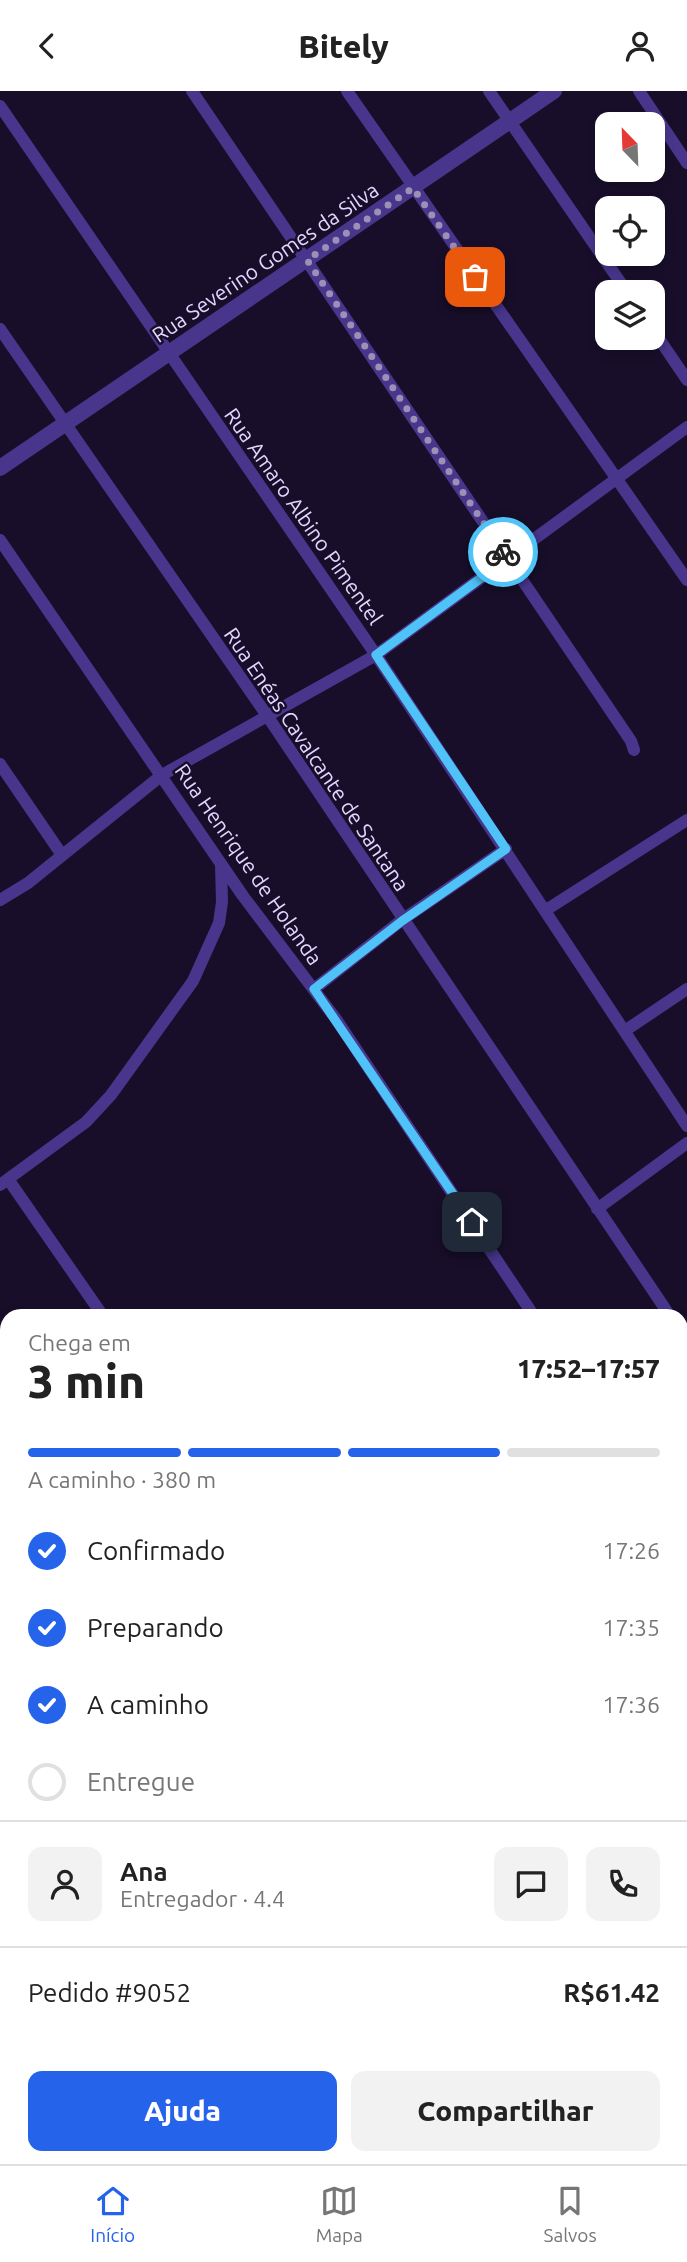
<!DOCTYPE html>
<html lang="pt">
<meta charset="utf-8">
<style>
:root{--surface:#fff;--page:#f2f2f2;--text:#222;--muted:#767676;--line:#e0e0e0;--accent:#2563eb}
body{margin:0;font-family:Ubuntu,sans-serif;background:var(--page);color:var(--text);height:100vh;display:flex;flex-direction:column;font-size:26px;white-space:nowrap}
*{box-sizing:border-box;margin:0}
p{font-size:23px;color:var(--muted)}
.icon{flex:none;width:38px;height:38px;fill:none;stroke:currentColor;stroke-width:2;stroke-linecap:round;stroke-linejoin:round}
.map{position:relative;flex:1;overflow:hidden}
.sheet{position:absolute;left:0px;top:1218px;width:688px;height:856px;display:flex;flex-direction:column;background:var(--surface);border-radius:21px 21px 0 0;box-shadow:0 4px 10px #0003}
.sheet>*{flex:none}
.needle{width:46px;rotate:337deg}
.tools{position:absolute;left:595px;top:21px;display:grid;gap:14px}
.tools a{display:grid;place-items:center;width:70px;height:70px;border-radius:14px;background:var(--surface);box-shadow:0 4px 10px #0003;font-size:35px}
.pin{position:absolute;display:grid;place-items:center;width:60px;height:60px;color:#fff;margin:-30px;border-radius:14px;box-shadow:0 4px 10px #0006}
.courier{position:absolute;display:grid;place-items:center;width:70px;height:70px;margin:-35px;border:5px solid #4fc3f7;border-radius:50%;background:#fff;color:#222;box-shadow:0 2px 9px #0007}
.head em{font-style:normal;font-weight:800}
.head div{display:flex;flex-direction:column-reverse}
.head{display:flex;align-items:center;justify-content:space-between;height:119px;padding:0 28px}
h1{font-size:46px;font-weight:800;line-height:52px}
.bar{display:grid;grid-template-columns:repeat(4,1fr);gap:10px 7px;align-content:center;height:84px;padding:0 28px}
.bar i{height:9px;border-radius:5px;background:var(--line)}
.bar .active{background:var(--accent)}
.bar p{grid-column:span 4}
.line{display:flex;align-items:center;gap:18px;padding:0 28px;border-top:2px solid var(--line)}
.line div{flex:1}
.round{display:grid;place-items:center;flex:none;width:74px;height:74px;border-radius:14px;background:var(--page)}
ol{padding:0 28px;list-style:none}
li{display:flex;align-items:center;gap:21px;height:77px}
li p{margin-inline-start:auto}
li .icon{padding:7px;border-radius:50%;background:var(--accent);color:#fff;stroke-width:4}
li:last-child{color:var(--muted)}
li i{width:38px;height:38px;border:4px solid var(--line);border-radius:50%}
.cta{display:flex;gap:14px;margin-top:auto;padding:14px 28px}
.cta a{flex:1;height:80px;border-radius:14px;background:var(--accent);color:#fff;font-size:28px;font-weight:800;line-height:80px;text-align:center}
.cta a+a{background:var(--page);color:var(--text)}
header{display:flex;justify-content:space-between;align-items:center;height:91px;padding:0 28px;background:var(--surface);font-size:32px;font-weight:800}
.menu{display:flex;justify-content:space-around;align-items:center;height:98px;border-top:2px solid var(--line);background:var(--surface);font-size:19px;color:var(--muted)}
.menu a{display:grid;justify-items:center;gap:4px}
.menu .active{color:var(--accent)}
.map>svg:first-child{display:block}
.green{fill:#112f34}
.lines{fill:none;stroke-linecap:round;stroke-linejoin:round}
.stream{stroke:#07134a;stroke-width:5}
.minor{stroke:#48368c;stroke-width:12}
.tertiary{stroke:#48368c;stroke-width:16}
.done{stroke:#9b91b4;stroke-width:7;stroke-dasharray:0 12.6}
.route{stroke:#4fc3f7;stroke-width:9}
.labels{text-anchor:middle;dominant-baseline:central;stroke-width:5;stroke-linejoin:round;paint-order:stroke}
.street-label{font-size:21px;fill:#e2d7ff;stroke:#180e2a}
</style>
<header><svg class="icon" aria-label="back" viewBox="0 0 24 24"><path d="M15 5l-7 7 7 7"/></svg>Bitely<svg class="icon" aria-label="person" viewBox="0 0 24 24"><circle cx="12" cy="8" r="4"/><path d="M4 21q1-7 8-7t8 7"/></svg></header>
<div class="map">
<svg width="687" height="2073" viewBox="0 0 687 2073">
<rect width="100%" height="100%" fill="#180e2a"/>
<path class="green" d="M681,1752L687,1758V1999L681,2006Z
M201,2067H649L645,2073H200Z"/>
<g class="lines">
<path class="stream" d="M0,1398L7,1395
M681,1851L687,1840
M583,2073L586,2067"/>
<path class="minor" d="M192,0L631,650L634,659
M347,0L687,489
M489,0L627,201
M639,0L687,72
M0,15L376,564L687,1035
M0,238L268,626L670,1225
M653,239L687,289
M0,449L243,805L336,928L534,1225
M0,673L62,764
M0,809L28,792L162,684L376,564L687,336
M546,819L687,729
M314,898L402,829L506,758
M626,939L687,898
M8,1088L103,1225
M0,1094L86,1031L111,1004L193,890L219,832L222,811L221,774
M597,1118L687,1052
M681,1241L687,1250
M681,1280L687,1276
M0,2070L7,2065"/>
<path class="tertiary" d="M0,377L554,0"/>
</g>
<g class="lines">
<path class="done" d="M475,186L413,97L307,169L503,461"/>
<path class="route" d="M472,1131L314,898L402,830L506,758L376,564L507,468L503,461"/>
</g>
<g class="labels">
<g class="street-label">
<text transform="translate(265 171) rotate(-34)">Rua Severino Gomes da Silva</text>
<text transform="translate(304 425) rotate(55)">Rua Amaro Albino Pimentel</text>
<text transform="translate(317 668) rotate(56)">Rua Enéas Cavalcante de Santana</text>
<text transform="translate(249 773) rotate(55)">Rua Henrique de Holanda</text>
</g>
</g>
</svg>
<div class="tools">
<a><svg class="needle" viewBox="-14 -14 28 28"><path d="M0-13l5 13h-10z" fill="#e53935"/><path d="M0 13l5-13h-10z" fill="#767676"/></svg></a>
<a><svg class="icon" aria-label="locate" viewBox="0 0 24 24"><circle cx="12" cy="12" r="6"/><path d="M12 2v4M12 18v4M2 12h4M18 12h4"/></svg></a>
<a><svg class="icon" aria-label="layers" viewBox="0 0 24 24"><path d="M12 4l9 5-9 5-9-5zM3 14l9 5 9-5"/></svg></a>
</div>
<div class="pin" style="left:475px;top:186px;background:#ea580c"><svg class="icon" aria-label="bag" viewBox="0 0 24 24"><path d="M5 8h14l-1 12H6zM9 8a3 3 0 0 1 6 0"/></svg></div>
<div class="pin" style="left:472px;top:1131px;background:#1f2937"><svg class="icon" aria-label="home" viewBox="0 0 24 24"><path d="M3 11l9-7 9 7M6 9v11h12V9"/></svg></div>
<div class="courier" style="left:503px;top:461px"><svg class="icon" aria-label="bike" viewBox="0 0 24 24"><circle cx="6" cy="16" r="4"/><circle cx="18" cy="16" r="4"/><path d="M6 16l4-8h5l3 8M10 8l3 8H6M13 5h3"/></svg></div>
<section class="sheet">
<div class="head"><div><h1>3 min</h1><p>Chega em</p></div><em>17:52–17:57</em></div>
<div class="bar"><i class="active"></i><i class="active"></i><i class="active"></i><i></i><p>A caminho · 380 m</p></div>
<ol>
<li><svg class="icon" aria-label="check" viewBox="0 0 24 24"><path d="M5 12l5 5 9-10"/></svg>Confirmado<p>17:26</p></li>
<li><svg class="icon" aria-label="check" viewBox="0 0 24 24"><path d="M5 12l5 5 9-10"/></svg>Preparando<p>17:35</p></li>
<li><svg class="icon" aria-label="check" viewBox="0 0 24 24"><path d="M5 12l5 5 9-10"/></svg>A caminho<p>17:36</p></li>
<li><i></i>Entregue</li>
</ol>
<div class="line" style="height:126px"><a class="round"><svg class="icon" aria-label="person" viewBox="0 0 24 24"><circle cx="12" cy="8" r="4"/><path d="M4 21q1-7 8-7t8 7"/></svg></a><div><b>Ana</b><p>Entregador · 4.4</p></div><a class="round"><svg class="icon" aria-label="chat" viewBox="0 0 24 24"><path d="M4 5h16v11H9l-5 4z"/></svg></a><a class="round"><svg class="icon" aria-label="phone" viewBox="0 0 24 24"><path d="M5 4h4l2 5-3 2q2 4 5 5l2-3 5 2v4C11 20 4 13 5 4z"/></svg></a></div>
<div class="line" style="height:91px"><div>Pedido #9052</div><b>R$61.42</b></div>
<div class="cta"><a>Ajuda</a><a>Compartilhar</a></div>
</section>
</div>
<nav class="menu">
<a class="active"><svg class="icon" aria-label="home" viewBox="0 0 24 24"><path d="M3 11l9-7 9 7M6 9v11h12V9"/></svg>Início</a>
<a><svg class="icon" aria-label="map" viewBox="0 0 24 24"><path d="M3 6l6-2 6 2 6-2v14l-6 2-6-2-6 2zM9 4v14M15 6v14"/></svg>Mapa</a>
<a><svg class="icon" aria-label="saved" viewBox="0 0 24 24"><path d="M7 4h10v16l-5-4-5 4z"/></svg>Salvos</a>
</nav>
